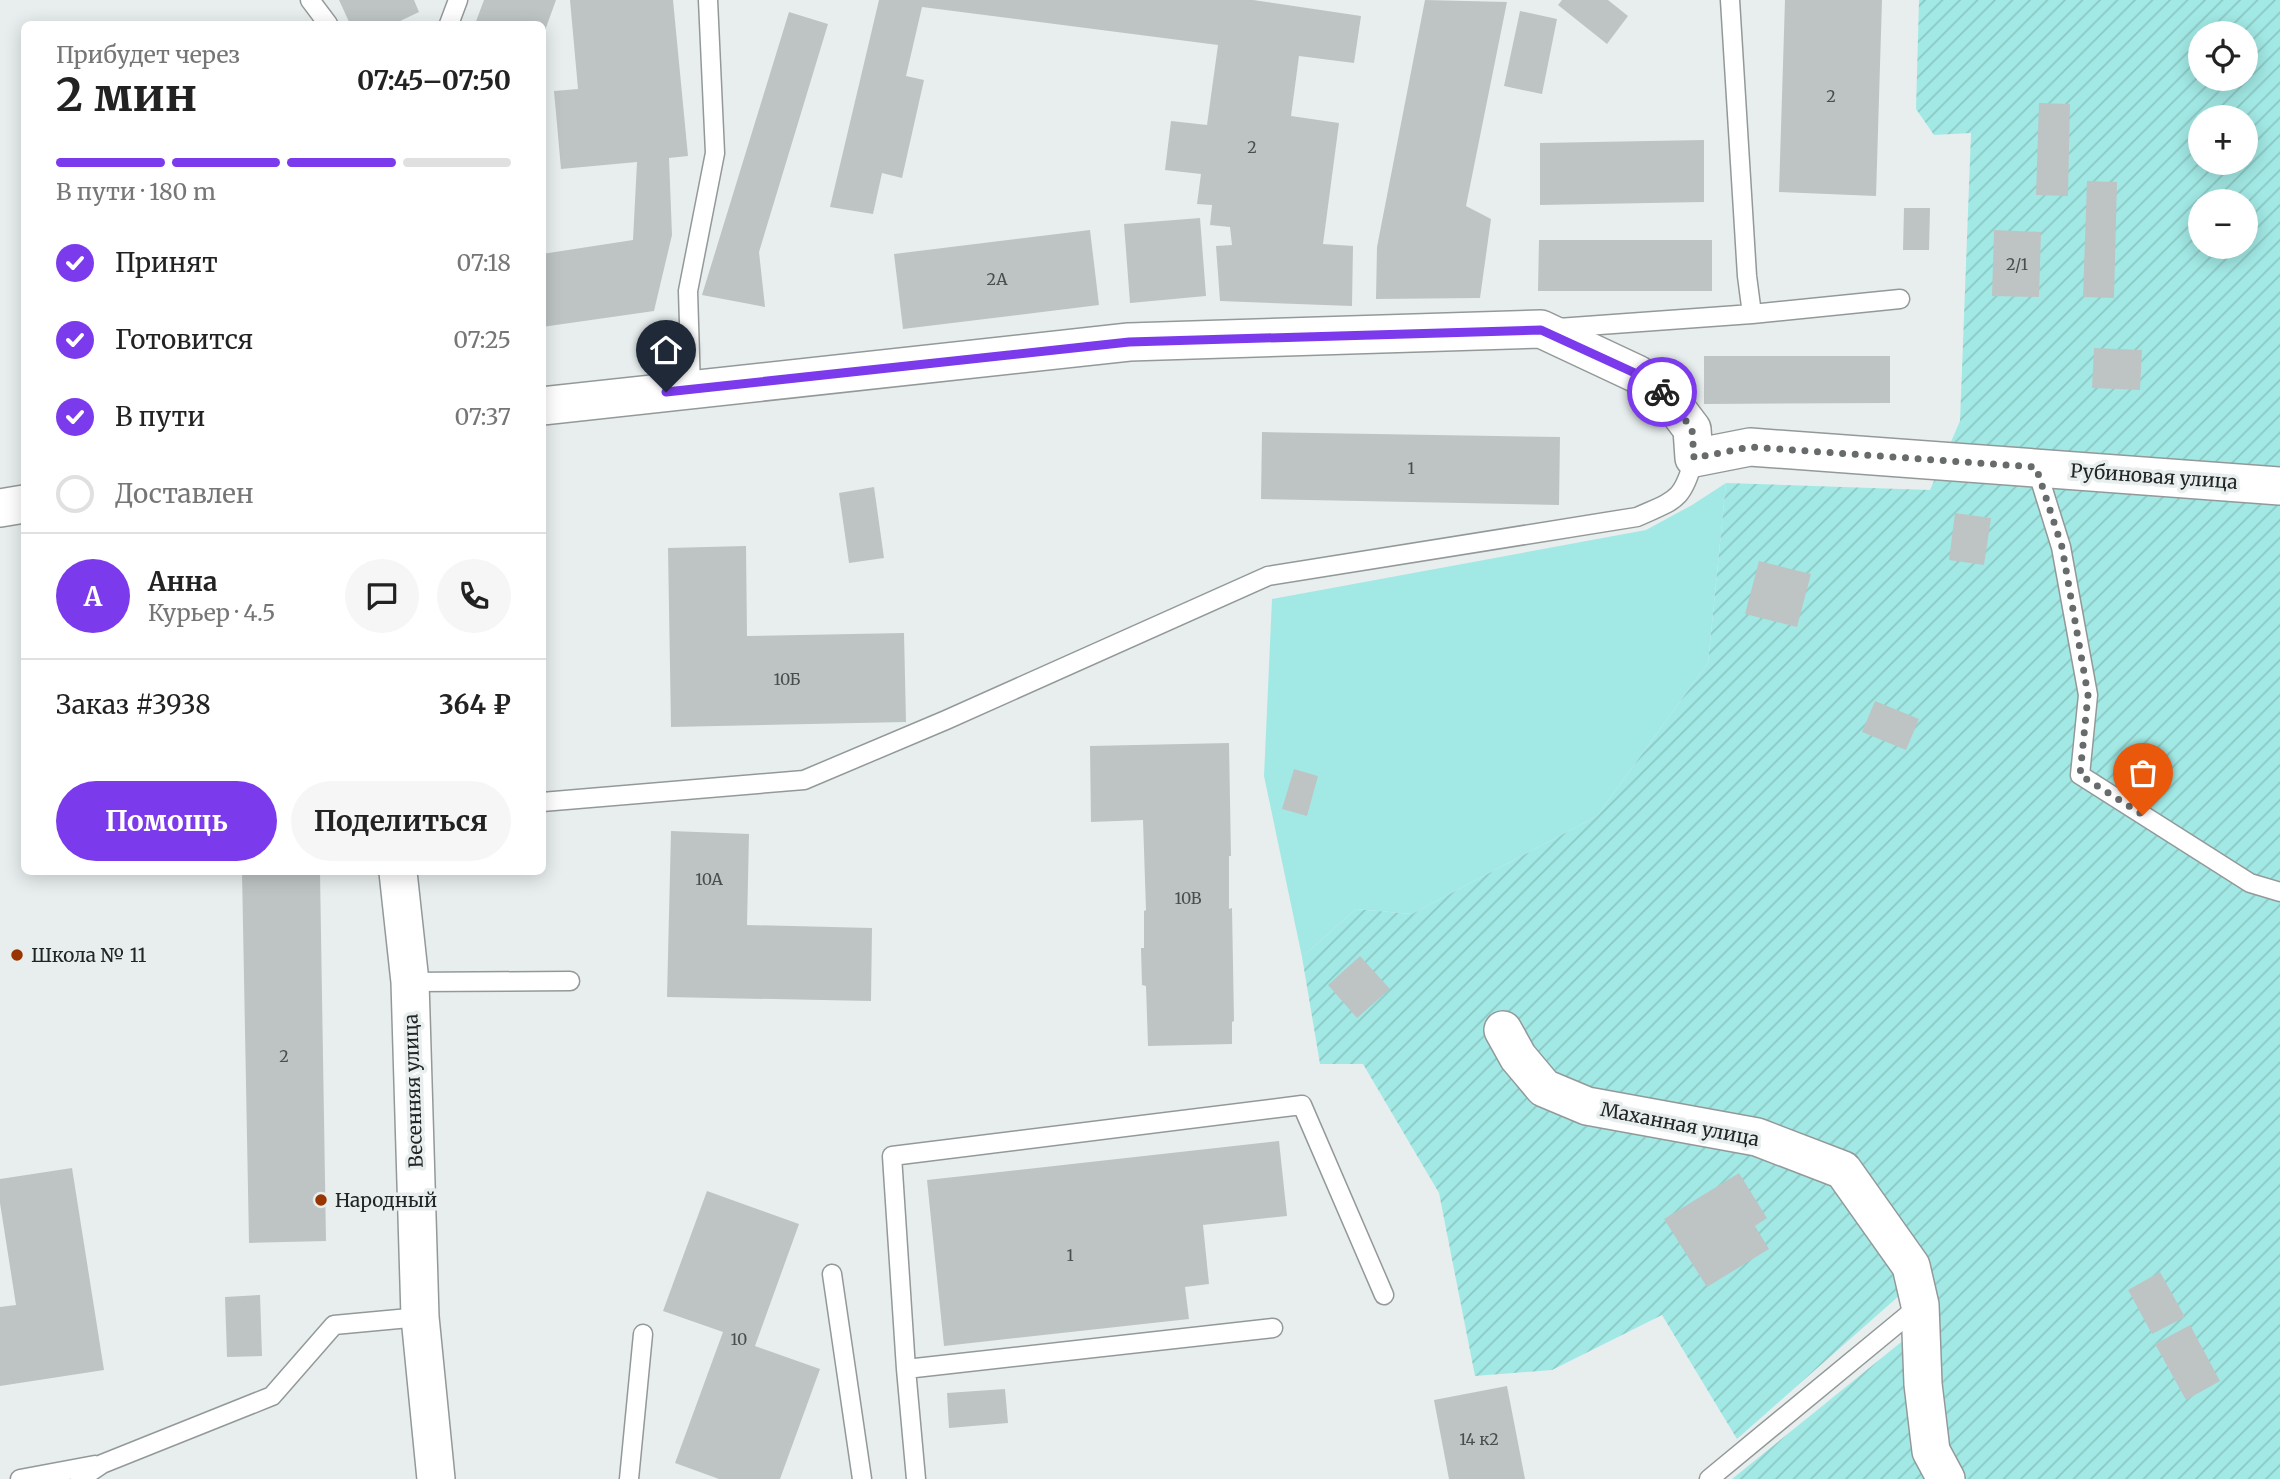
<!DOCTYPE html>
<html lang="ru">
<meta charset="utf-8">
<style>
:root{--surface:#fff;--page:#f6f6f6;--text:#222;--muted:#767676;--line:#e0e0e0;--accent:#7c3aed}
body{margin:0;font-family:Merriweather,serif;background:var(--page);color:var(--text);height:100vh;display:flex;flex-direction:column;font-size:26px;white-space:nowrap}
*{box-sizing:border-box;margin:0}
p{font-size:23px;color:var(--muted)}
.icon{flex:none;width:38px;height:38px;fill:none;stroke:currentColor;stroke-width:2;stroke-linecap:round;stroke-linejoin:round}
.map{position:relative;flex:1;overflow:hidden}
.details{position:absolute;left:21px;top:21px;width:525px;height:854px;display:flex;flex-direction:column;background:var(--surface);border-radius:10px;box-shadow:0 4px 18px #0003}
.details>*{flex:none}
.controls{position:absolute;left:2188px;top:21px;display:grid;gap:14px}
.controls a{display:grid;place-items:center;width:70px;height:70px;border-radius:50%;background:var(--surface);box-shadow:0 4px 18px #0003;font-size:35px}
.pin{position:absolute;display:grid;place-items:center;width:60px;height:60px;color:#fff;margin:-72px -30px;border-radius:50% 50% 50% 0;rotate:-45deg;box-shadow:0 0 7px #0007}
.pin .icon{rotate:45deg}
.courier{position:absolute;display:grid;place-items:center;width:70px;height:70px;margin:-35px;border:5px solid #7c3aed;border-radius:50%;background:#fff;color:#222;box-shadow:0 2px 9px #0007}
.summary em{font-style:normal;font-weight:700}
.summary div{display:flex;flex-direction:column-reverse}
.summary{display:flex;align-items:center;justify-content:space-between;height:119px;padding:0 35px}
h1{font-size:46px;font-weight:700;line-height:52px}
.bar{display:grid;grid-template-columns:repeat(4,1fr);gap:10px 7px;align-content:center;height:84px;padding:0 35px}
.bar i{height:9px;border-radius:5px;background:var(--line)}
.bar .on{background:var(--accent)}
.bar p{grid-column:span 4}
.line{display:flex;align-items:center;gap:18px;padding:0 35px;border-top:2px solid var(--line)}
.line div{flex:1}
.round{display:grid;place-items:center;flex:none;width:74px;height:74px;border-radius:37px;background:var(--page)}
ol{padding:0 35px;list-style:none}
li{display:flex;align-items:center;gap:21px;height:77px}
li p{margin-inline-start:auto}
li .icon{padding:7px;border-radius:50%;background:var(--accent);color:#fff;stroke-width:4}
li:last-child{color:var(--muted)}
li i{width:38px;height:38px;border:4px solid var(--line);border-radius:50%}
.button{display:flex;gap:14px;margin-top:auto;padding:14px 35px}
.button a{flex:1;height:80px;border-radius:42px;background:var(--accent);color:#fff;font-size:28px;font-weight:700;line-height:80px;text-align:center}
.button a+a{background:var(--page);color:var(--text)}
.map>svg:first-child{display:block}
.green{fill:#a2e9e5}
.garden{fill:url(#garden-furrows);fill-rule:evenodd}
.building{fill:#bec4c4}
.lines{fill:none;stroke-linecap:round;stroke-linejoin:round}
.service-casing{stroke:#939999;stroke-width:21}
.minor-casing{stroke:#939999;stroke-width:40}
.service{stroke:#fff;stroke-width:18}
.minor{stroke:#fff;stroke-width:37}
.done{stroke:#676b6b;stroke-width:7;stroke-dasharray:0 12.6}
.route{stroke:#7c3aed;stroke-width:9}
.poi-dot{fill:#993500;stroke:#e8eeee;stroke-width:2.5}
.labels{text-anchor:middle;dominant-baseline:central;stroke-width:7;stroke-linejoin:round;paint-order:stroke}
.number-label{font-size:16px;fill:#494d4d}
.street-label{font-size:19px;fill:#222525;stroke:#e8eeee}
.poi-label{font-size:19px;fill:#222525;stroke:#e8eeee;text-anchor:start}
</style>
<div class="map">
<svg width="2280" height="1479" viewBox="0 0 2280 1479">
<defs>
<pattern id="garden-furrows" width="10" height="10" patternUnits="userSpaceOnUse" patternTransform="scale(1.75)"><rect width="10" height="10" fill="#a2e9e5"/><path d="M-1 1l2-2M0 10L10 0M9 11l2-2" fill="none" stroke="#8bc8c4"/></pattern>
</defs>
<rect width="100%" height="100%" fill="#e8eeee"/>
<path class="green" d="M1726,483L1708,663L1597,816L1412,914L1356,909L1302,957L1264,776L1272,599L1646,530L1692,505Z"/>
<path class="garden" d="M1919,0H2280V1479H1960L1945,1451L1900,1295L1737,1439L1662,1315L1552,1370L1475,1376L1439,1193L1363,1064H1320L1302,957L1356,909L1412,914L1597,816L1708,663L1726,483L1930,490L1960,421L1971,133L1934,135L1916,109ZM2200,33H2245V79H2200ZM2200,117H2245V163H2200ZM2200,201H2245V247H2200Z
M1905,1339L1933,1479H1732Z"/>
<path class="building" d="M339,0H414L419,12L394,24H350Z
M484,0H556L543,36L542,24H475Z
M570,0H673L688,156L669,158L672,235L654,311L542,327V254L633,240L637,162L561,169L554,91L578,89Z
M879,0H1253L1361,16L1354,63L1299,56L1291,116L1339,123L1323,244L1353,246L1352,306L1220,301L1216,246L1232,245L1230,227L1210,225L1212,205L1197,204L1201,174L1165,170L1171,121L1207,125L1218,45L922,7L906,76L924,80L902,178L882,173L873,214L830,207Z
M1425,0L1507,2L1466,206L1491,219L1480,298L1376,299L1377,247Z
M1562,0H1608L1628,16L1607,44L1558,5Z
M1785,0H1882L1876,196L1779,192Z
M1520,11L1557,19L1542,94L1504,86Z
M789,12L828,24L759,252L765,307L702,295Z
M2039,103L2070,104L2068,196L2036,195Z
M1704,140V202L1540,205V143Z
M2087,181L2117,182L2114,298L2083,297Z
M1904,208H1930L1929,250H1903Z
M1200,218L1206,296L1130,303L1124,224Z
M1090,230L1099,305L903,329L894,254Z
M1994,230L2041,232L2039,297L1992,296Z
M1539,240H1712V291H1538Z
M2094,348L2142,350L2140,390L2092,388Z
M1704,356H1890V403L1704,404Z
M1262,432L1560,437L1559,505L1261,499Z
M874,487L884,558L849,563L839,493Z
M1955,513L1991,518L1984,565L1949,560Z
M746,546L747,636L904,633L906,722L671,727L668,548Z
M1759,561L1811,574L1797,627L1745,614Z
M1875,701L1919,719L1906,750L1862,732Z
M1229,743L1231,856H1229V909L1232,908L1234,1021L1232,1022V1044L1148,1046L1146,986L1142,985L1141,948H1144V911L1146,910L1143,820L1091,822L1090,746Z
M1294,769L1318,776L1307,816L1282,809Z
M671,831L749,834L747,925L872,928L871,1001L667,997Z
M242,872H320L326,1241L249,1243Z
M1360,956L1390,989L1357,1018L1328,985Z
M1279,1141L1287,1216L1203,1225L1209,1284L1185,1287L1189,1319L944,1346L927,1180Z
M72,1168L104,1370L0,1386V1307L16,1305L0,1203V1179Z
M1739,1173L1767,1218L1755,1226L1769,1249L1707,1287L1664,1219Z
M707,1191L799,1224L755,1346L820,1369L780,1479H719L675,1463L723,1332L663,1311Z
M2160,1272L2185,1317L2152,1334L2128,1290Z
M260,1295L262,1356L227,1357L225,1297Z
M2190,1325L2220,1381L2186,1400L2155,1344Z
M1507,1386L1525,1479H1449L1434,1400Z
M1005,1389L1008,1423L949,1428L947,1393Z"/>
<g class="lines">
<g class="service-casing">
<path id="service" d="M310,0L328,24
M1730,0L1747,276L1752,314
M449,24L458,0
M1558,328L1752,314L1900,299
M691,389L688,291L715,153L708,0
M2036,467L2061,547L2088,695L2080,775L2250,883L2280,892
M542,802L804,780L946,720L1268,576L1637,517C1675,500 1683,501 1694,458
M410,982L570,981
M832,1274L862,1479
M906,1369L1273,1328
M20,1479L95,1465
M80,1479L102,1464L272,1396L334,1325L420,1317
M629,1479L643,1334
M916,1479L906,1369L892,1156L1302,1105L1384,1295
M1709,1479L1920,1305"/>
</g>
<g class="minor-casing">
<path id="minor" d="M542,406L1129,342L1541,329L1637,374L1667,396L1692,429L1694,458L1750,447L2280,486
M0,508L24,504
M398,872L410,982L420,1317L436,1479
M1503,1030L1518,1057L1544,1088L1587,1106L1757,1137L1843,1170L1911,1266L1920,1305L1923,1384L1931,1451L1946,1479"/>
</g>
<use href="#service" class="service"/>
<use href="#minor" class="minor"/>
</g>
<g class="lines">
<path class="done" d="M1662,392L1667,396L1692,429L1694,458L1750,447L2036,467L2062,547L2088,695L2080,775L2143,815"/>
<path class="route" d="M666,392L1129,342L1541,330L1637,374L1662,392"/>
</g>
<g class="poi-dot">
<circle cx="17" cy="955" r="7"/>
<circle cx="321" cy="1200" r="7"/>
</g>
<g class="labels">
<g class="number-label">
<text x="1831" y="96">2</text>
<text x="1252" y="147">2</text>
<text x="2017" y="264">2/1</text>
<text x="997" y="279">2А</text>
<text x="1411" y="468">1</text>
<text x="787" y="679">10Б</text>
<text x="709" y="879">10А</text>
<text x="1188" y="898">10В</text>
<text x="284" y="1056">2</text>
<text x="1070" y="1255">1</text>
<text x="739" y="1339">10</text>
<text x="1479" y="1439">14 к2</text>
</g>
<g class="street-label">
<text transform="translate(2154 476) rotate(4)">Рубиновая улица</text>
<text transform="translate(413 1091) rotate(-92)">Весенняя улица</text>
<text transform="translate(1680 1124) rotate(11)">Маханная улица</text>
</g>
<g class="poi-label">
<text x="31" y="955">Школа № 11</text>
<text x="335" y="1200">Народный</text>
</g>
</g>
</svg>
<div class="controls">
<a><svg class="icon" aria-label="locate" viewBox="0 0 24 24"><circle cx="12" cy="12" r="6"/><path d="M12 2v4M12 18v4M2 12h4M18 12h4"/></svg></a>
<a>+</a>
<a>−</a>
</div>
<div class="pin" style="left:2143px;top:815px;background:#ea580c"><svg class="icon" aria-label="bag" viewBox="0 0 24 24"><path d="M5 8h14l-1 12H6zM9 8a3 3 0 0 1 6 0"/></svg></div>
<div class="pin" style="left:666px;top:392px;background:#1f2937"><svg class="icon" aria-label="home" viewBox="0 0 24 24"><path d="M3 11l9-7 9 7M6 9v11h12V9"/></svg></div>
<div class="courier" style="left:1662px;top:392px"><svg class="icon" aria-label="bike" viewBox="0 0 24 24"><circle cx="6" cy="16" r="4"/><circle cx="18" cy="16" r="4"/><path d="M6 16l4-8h5l3 8M10 8l3 8H6M13 5h3"/></svg></div>
<section class="details">
<div class="summary"><div><h1>2 мин</h1><p>Прибудет через</p></div><em>07:45–07:50</em></div>
<div class="bar"><i class="on"></i><i class="on"></i><i class="on"></i><i></i><p>В пути · 180 m</p></div>
<ol>
<li><svg class="icon" aria-label="check" viewBox="0 0 24 24"><path d="M5 12l5 5 9-10"/></svg>Принят<p>07:18</p></li>
<li><svg class="icon" aria-label="check" viewBox="0 0 24 24"><path d="M5 12l5 5 9-10"/></svg>Готовится<p>07:25</p></li>
<li><svg class="icon" aria-label="check" viewBox="0 0 24 24"><path d="M5 12l5 5 9-10"/></svg>В пути<p>07:37</p></li>
<li><i></i>Доставлен</li>
</ol>
<div class="line" style="height:126px"><b class="round" style="background:var(--accent);color:#fff">А</b><div><b>Анна</b><p>Курьер · 4.5</p></div><a class="round"><svg class="icon" aria-label="chat" viewBox="0 0 24 24"><path d="M4 5h16v11H9l-5 4z"/></svg></a><a class="round"><svg class="icon" aria-label="phone" viewBox="0 0 24 24"><path d="M5 4h4l2 5-3 2q2 4 5 5l2-3 5 2v4C11 20 4 13 5 4z"/></svg></a></div>
<div class="line" style="height:91px"><div>Заказ #3938</div><b>364 ₽</b></div>
<div class="button"><a>Помощь</a><a>Поделиться</a></div>
</section>
</div>
